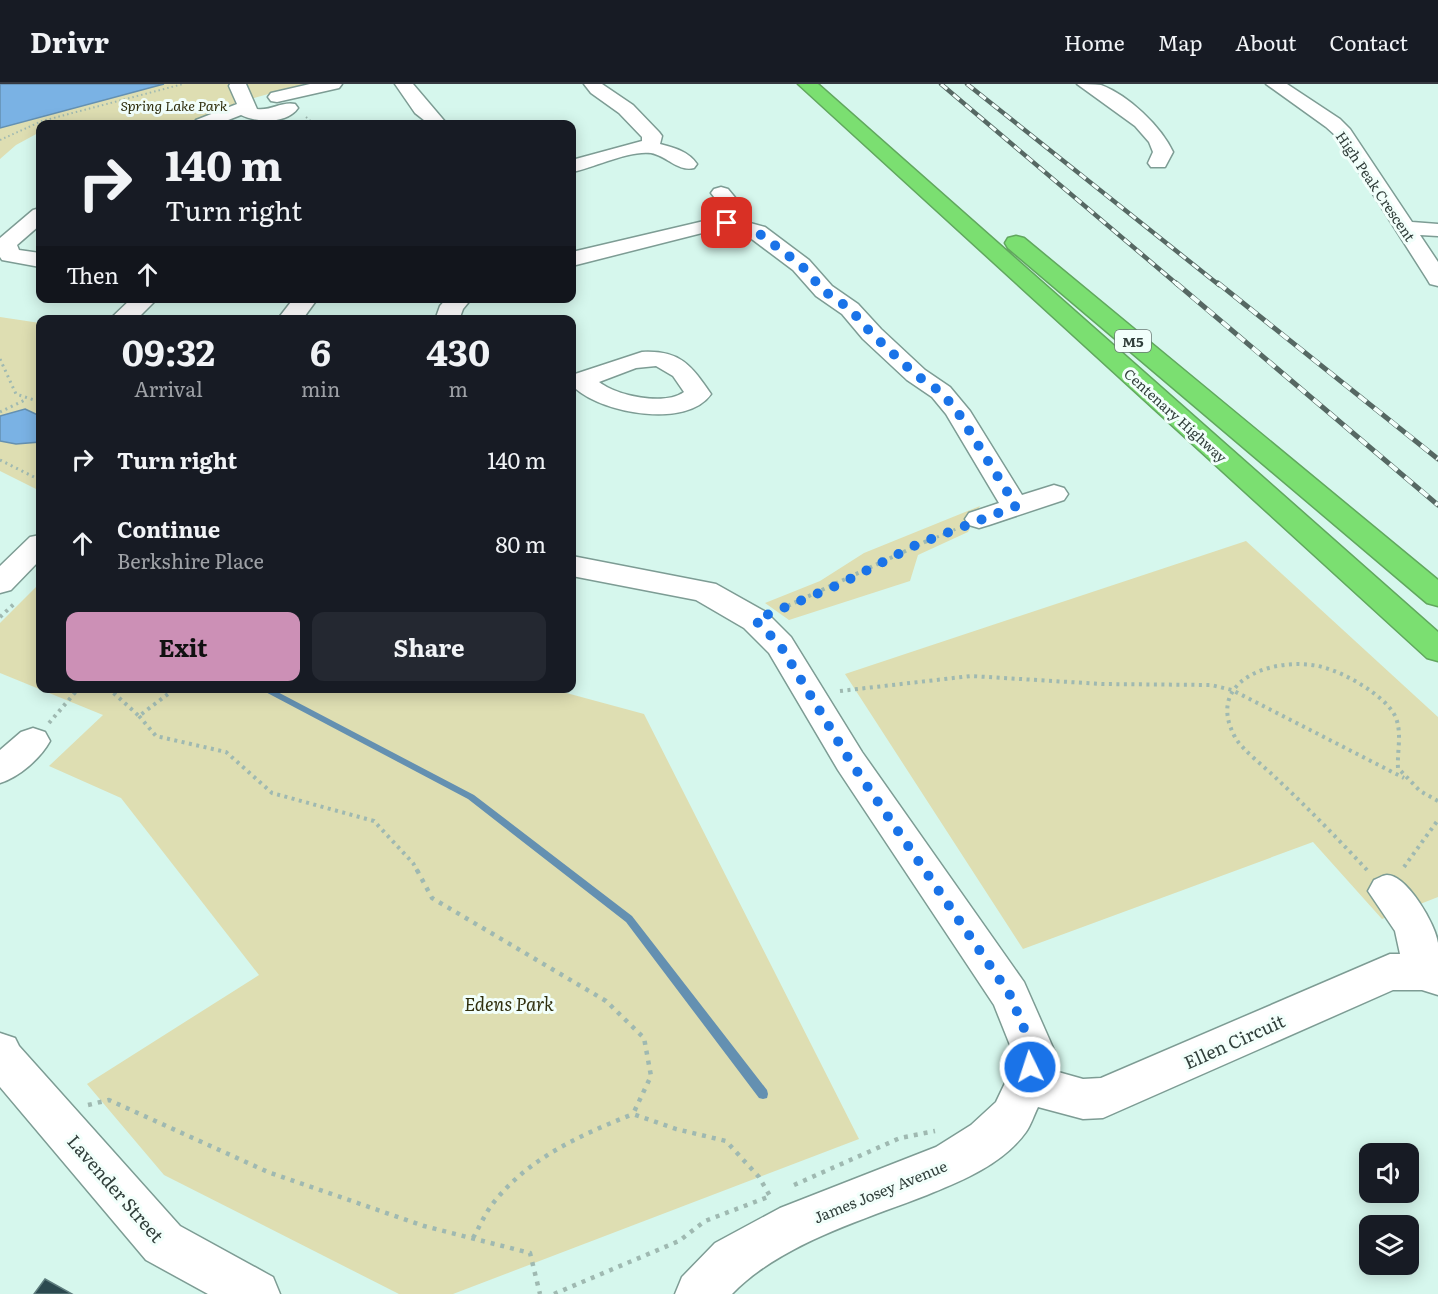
<!DOCTYPE html>
<html lang="en">
<head>
<meta charset="utf-8">
<style>
  body { margin:0; font-family:Literata,serif; background:#242831; color:#f1f3f6; height:100vh; display:flex; flex-direction:column; font-size:22px; white-space:nowrap }
  * { box-sizing:border-box; margin:0 }
  p { font-size:20px; color:#9ea1a6 }
  .icon { flex:none; width:33px; height:33px; fill:none; stroke:currentColor; stroke-width:2; stroke-linecap:round; stroke-linejoin:round }
  .map { position:relative; flex:1; overflow:hidden }
  .details { position:absolute; left:36px; top:231px; width:540px; height:378px; display:flex; flex-direction:column; background:#171b24; border-radius:12px; box-shadow:0 3px 15px #0003 }
  .details>* { flex:none }
  .hud { position:absolute; left:36px; top:36px; width:540px; height:183px; border-radius:12px; box-shadow:0 3px 15px #0003; background:#171b24; color:#f1f3f6; overflow:hidden }
  .buttons { position:absolute; left:1359px; top:1059px; display:grid; gap:12px }
  .buttons a { display:grid; place-items:center; width:60px; height:60px; border-radius:12px; background:#171b24; box-shadow:0 3px 15px #0003; font-size:30px }
  .pin { position:absolute; display:grid; place-items:center; width:51px; height:51px; color:#fff; margin:-26px; border-radius:12px; box-shadow:0 3px 9px #0006 }
  .me { position:absolute; width:66px; margin:-33px; rotate:356deg; stroke-linejoin:round; filter:drop-shadow(0 0 4px #0008) }
  .turn { display:flex; align-items:center; gap:21px; height:126px; padding:0 30px; font-size:27px }
  .turn .icon { width:78px; height:78px; stroke-width:2.5 }
  .turn b { display:block; font-size:42px; line-height:51px }
  .then { display:flex; align-items:center; height:57px; padding:0 30px; background:#0003; gap:12px; font-size:22px }
  .eta { display:flex; justify-content:space-evenly; align-items:center; height:102px; text-align:center }
  .eta b { font-size:36px; font-weight:700; line-height:42px }
  .cta { display:flex; gap:12px; margin-top:auto; padding:12px 30px }
  .cta a { flex:1; height:69px; border-radius:12px; background:#cc90b6; color:#111; font-size:24px; font-weight:700; line-height:69px; text-align:center }
  .cta a+a { background:#242831; color:#f1f3f6 }
  ul { padding:0; list-style:none }
  li { display:flex; align-items:center; gap:18px; height:84px; padding:0 30px }
  li div { flex:1 }
  li b { display:block; font-size:22px }
  li em { font-style:normal }
  header { display:flex; align-items:center; gap:36px; box-sizing:border-box; height:84px; padding:0 30px; background:#171b24; border-bottom:2px solid #363941 }
  header strong { font-size:28px }
  nav { display:flex; gap:33px; margin-inline-start:auto; font-size:21px }
  .map>svg:first-child { display:block }
  .green { fill:#dedeb2 }
  .water { fill:#7ab2e4; stroke:#6490b1; stroke-width:1.5 }
  .lines { fill:none; stroke-linecap:round; stroke-linejoin:round }
  .stream { fill:#6490b1; fill-rule:evenodd }
  .building { fill:#2b494f; stroke:#5e7d7e; stroke-width:1.5 }
  .minor-casing { stroke:#7d9c94; stroke-width:3 }
  .highway-casing { stroke:#61a75e; stroke-width:3 }
  .path-far3 { stroke:#9fb9b1; stroke-width:2; stroke-dasharray:1.5 3; stroke-linecap:butt }
  .path-far2 { stroke:#9fb9b1; stroke-width:3; stroke-dasharray:2 4; stroke-linecap:butt }
  .path-far1 { stroke:#9fb9b1; stroke-width:4; stroke-dasharray:3 4.5; stroke-linecap:butt }
  .path { stroke:#9fb9b1; stroke-width:4.5; stroke-dasharray:4 6; stroke-linecap:butt }
  .minor { fill:#fff; fill-rule:evenodd }
  .highway { fill:#7bdf71; fill-rule:evenodd }
  .rail-far1-casing { stroke:#566863; stroke-width:4.5 }
  .rail-casing { stroke:#566863; stroke-width:5 }
  .rail-far1 { stroke:#f2fffb; stroke-width:3; stroke-dasharray:8; stroke-linecap:butt }
  .rail { stroke:#f2fffb; stroke-width:4; stroke-dasharray:10; stroke-linecap:butt }
  .route { stroke:#1a73e8; stroke-width:10; stroke-dasharray:0 18 }
  .labels { text-anchor:middle; dominant-baseline:central; stroke-width:6; stroke-linejoin:round; paint-order:stroke }
  .far-park-label { font-size:14px; font-style:italic; fill:#31300f; stroke:#f2fffb }
  .far-street-label { font-size:14px; fill:#313f3b; stroke:#f2fffb }
  .shield { fill:#f2fffb; stroke:#6b7975; stroke-width:1.5 }
  .shield-label { font-size:14px; font-weight:bold; fill:#313f3b }
  .street-label { font-size:15px; fill:#313f3b; stroke:#f2fffb }
  .near-park-label { font-size:18px; font-style:italic; fill:#31300f; stroke:#f2fffb }
  .near-street-label { font-size:18px; fill:#313f3b; stroke:#f2fffb }
</style>
</head>
<body>
<header>
<strong>Drivr</strong>
<nav><a>Home</a><a>Map</a><a>About</a><a>Contact</a></nav>
</header>
<div class="map">
<svg width="1438" height="1210" viewBox="0 0 1438 1210">
  <rect width="100%" height="100%" fill="#d6f7ed"/>
  <path class="green" d="M164,0H304L236,19L226,28L183,40H40V48L16,61L0,75V44Z
    M0,233L40,239V276L36,287L40,293V407L0,387Z
    M980,422L968,448L918,471L910,497L789,536L765,519L820,497L864,469Z
    M1246,457L1438,633V813L1382,835L1313,758L1023,865L845,590Z
    M40,499V604H548L644,630L859,1055L453,1210H399L164,1091L87,1000L259,891L121,714L49,682L103,631L0,589V539Z"/>
  <path class="water" d="M0,0H164L0,44Z
    M25,325L40,332V358L16,360L0,357V332Z"/>
  <g class="lines">
    <path class="stream" d="M258,604H270L474,711L632,832L767,1006L768,1010L767,1014L763,1015L759,1014L626,838L468,715Z"/>
  </g>
  <path class="building" d="M45,1195L72,1210H34Z"/>
  <g class="lines">
    <g class="minor-casing">
      <path id="minor" d="M230,0H246L257,25C271,27 282,17 295,20L298,24C287,40 257,39 241,31L218,40H194L196,36L237,20L229,2Z
        M310,0H342L339,4L277,18L271,17L268,13L271,9Z
        M395,0H413L447,40H429L415,29Z
        M584,0H602L633,21L659,48L662,52L660,60C675,64 688,67 697,80L694,84C678,88 667,72 651,69C629,66 593,84 572,88V76L642,57V53L619,29L591,9Z
        M1077,0C1084,0 1094,0 1101,1C1128,11 1161,42 1173,68L1165,83H1151L1148,79L1153,68L1149,58L1135,42Z
        M1266,0H1287L1340,35L1350,45L1412,138L1438,140V152L1420,151L1438,178V202L1430,200L1427,195L1336,52L1326,43Z
        M721,103L728,105L747,128L743,137L765,143L809,176L832,202L858,220L881,245L925,286L950,303L970,327L1022,411L1054,401L1064,404L1068,410L1064,416L989,441L979,444L969,441L965,435L969,429L999,419L946,330L932,313L907,296L863,255L842,230L816,212L793,186L749,153L726,145L710,147L572,182V168L721,133L726,128L711,109L714,105Z
        M40,124V141L17,161L19,166L40,169V183L2,176L0,173V154L33,126Z
        M132,214H158L136,236H109Z
        M294,214H318L302,236H277Z
        M447,214H472L463,225L459,236H435L440,222Z
        M642,268C680,266 691,281 711,310C687,345 603,329 576,305H572V291ZM656,282L673,292L684,308C665,322 617,312 599,298L636,284Z
        M40,451V476L11,506L0,509V482L30,453Z
        M572,472L716,500L766,528L791,553L862,668L1024,898L1054,966L1051,986L1083,995L1101,994L1376,876L1390,870H1400L1395,847L1368,807L1374,796C1377,795 1383,791 1387,791C1407,791 1436,841 1438,859C1438,876 1438,894 1438,911L1422,906H1393L1103,1034L1083,1035L1038,1023C1034,1031 1031,1041 1026,1048C1003,1080 962,1097 927,1111C863,1136 780,1160 732,1210H675L682,1193L715,1159L780,1124L936,1063L971,1041L996,1018L1006,997L1012,966L994,921L838,686L769,569L744,544L696,516L572,492Z
        M33,644L45,648L50,657C40,675 19,693 0,699V666L21,648Z
        M0,949L15,954L19,962L180,1142L273,1193L280,1210H208L146,1176L0,1003Z"/>
    </g>
    <g class="highway-casing">
      <path id="highway" d="M798,0H818L1438,548V577L1427,574Z
        M1016,152L1024,154L1438,496V522L1427,519L1008,164L1005,159L1008,154Z"/>
    </g>
    <path class="path-far3" d="M306,33L314,40
      M0,56L42,37L183,0"/>
    <path class="path-far2" d="M0,275L16,310L40,318
      M0,328L27,315
      M0,376L40,396
      M926,458L956,445"/>
    <path class="path-far1" d="M781,525L929,456
      M0,533L14,520
      M108,604L139,632L176,604
      M840,607L971,592L1102,600L1211,601L1232,606L1404,694
      M139,632L156,652L226,668L272,709L374,737L413,779L418,788
      M49,639L79,604
      M1404,783L1438,736
      M1367,786C1338,755 1308,724 1277,695C1265,683 1242,666 1235,653C1204,596 1273,573 1318,582C1336,586 1353,595 1368,605C1378,612 1391,622 1396,634C1402,650 1397,668 1398,684L1420,707L1438,717"/>
    <path class="path" d="M417,786L432,814L606,917L644,954L651,992L633,1030L676,1045L726,1057L759,1093L770,1112
      M88,1021L109,1016L268,1088L424,1142L530,1169L540,1210
      M794,1101L900,1054L935,1047
      M473,1154C480,1142 485,1129 494,1118C530,1073 581,1051 633,1030
      M554,1210L679,1157L705,1137L768,1113"/>
    <use href="#minor" class="minor"/>
    <use href="#highway" class="highway"/>
    <g class="rail-far1-casing">
      <path id="rail-far1" d="M941,0L1178,201
        M967,0L1219,201"/>
    </g>
    <g class="rail-casing">
      <path id="rail" d="M1176,199L1438,421
        M1218,199L1438,375"/>
    </g>
    <use href="#rail-far1" class="rail-far1"/>
    <use href="#rail" class="rail"/>
  </g>
  <g class="lines">
    <path class="route" d="M727,139L757,148L801,181L824,207L850,225L872,250L916,291L941,308L957,327L1016,422L916,461L840,500L755,536L780,561L850,677L1010,911L1033,966L1030,983"/>
  </g>
  <g class="labels">
    <g class="far-park-label">
      <text x="174" y="21">Spring Lake Park</text>
    </g>
    <g class="far-street-label">
      <text transform="translate(1376 102) rotate(56)">High Peak Crescent</text>
      <text transform="translate(1176 331) rotate(42)">Centenary Highway</text>
    </g>
    <rect class="shield" x="1115" y="246" width="36" height="22" rx="4.5"/>
    <g class="shield-label">
      <text x="1133" y="257">M5</text>
    </g>
    <g class="street-label">
      <text transform="translate(880 1107) rotate(-22)">James Josey Avenue</text>
    </g>
    <g class="near-park-label">
      <text x="509" y="919">Edens Park</text>
    </g>
    <g class="near-street-label">
      <text transform="translate(1234 957) rotate(-24)">Ellen Circuit</text>
      <text transform="translate(116 1104) rotate(49)">Lavender Street</text>
    </g>
  </g>
</svg>
<div class="buttons">
<a><svg class="icon" aria-label="sound" viewBox="0 0 24 24"><path d="M4 9h4l5-4v14l-5-4H4zM17 9q2 3 0 6"/></svg></a>
<a><svg class="icon" aria-label="layers" viewBox="0 0 24 24"><path d="M12 4l9 5-9 5-9-5zM3 14l9 5 9-5"/></svg></a>
</div>
<div class="pin" style="left:727px;top:139px;background:#d93025"><svg class="icon" aria-label="arrive" viewBox="0 0 24 24"><path d="M6 21V4h12l-3 4 3 4H6"/></svg></div>
<svg class="me" style="left:1030px;top:983px" viewBox="-20 -20 40 40"><circle r="17" fill="#1a73e8" stroke="#fff" stroke-width="3"/><path d="M0-11L8 9 0 5-8 9z" fill="#fff"/></svg>
<div class="hud">
<div class="turn"><svg class="icon" aria-label="right" viewBox="0 0 24 24"><path d="M7 20v-9h11M14 6l5 5-5 5"/></svg><div><b>140 m</b>Turn right</div></div>
<div class="then">Then<svg class="icon" aria-label="ahead" viewBox="0 0 24 24"><path d="M12 20V5M6 11l6-6 6 6"/></svg></div>
</div>
<section class="details">
<div class="eta">
<div><b>09:32</b><p>Arrival</p></div>
<div><b>6</b><p>min</p></div>
<div><b>430</b><p>m</p></div>
</div>
<ul>
<li><svg class="icon" aria-label="right" viewBox="0 0 24 24"><path d="M7 20v-9h11M14 6l5 5-5 5"/></svg><div><b>Turn right</b></div><em>140 m</em></li>
<li><svg class="icon" aria-label="ahead" viewBox="0 0 24 24"><path d="M12 20V5M6 11l6-6 6 6"/></svg><div><b>Continue</b><p>Berkshire Place</p></div><em>80 m</em></li>
</ul>
<div class="cta"><a>Exit</a><a>Share</a></div>
</section>
</div>
</body>
</html>
